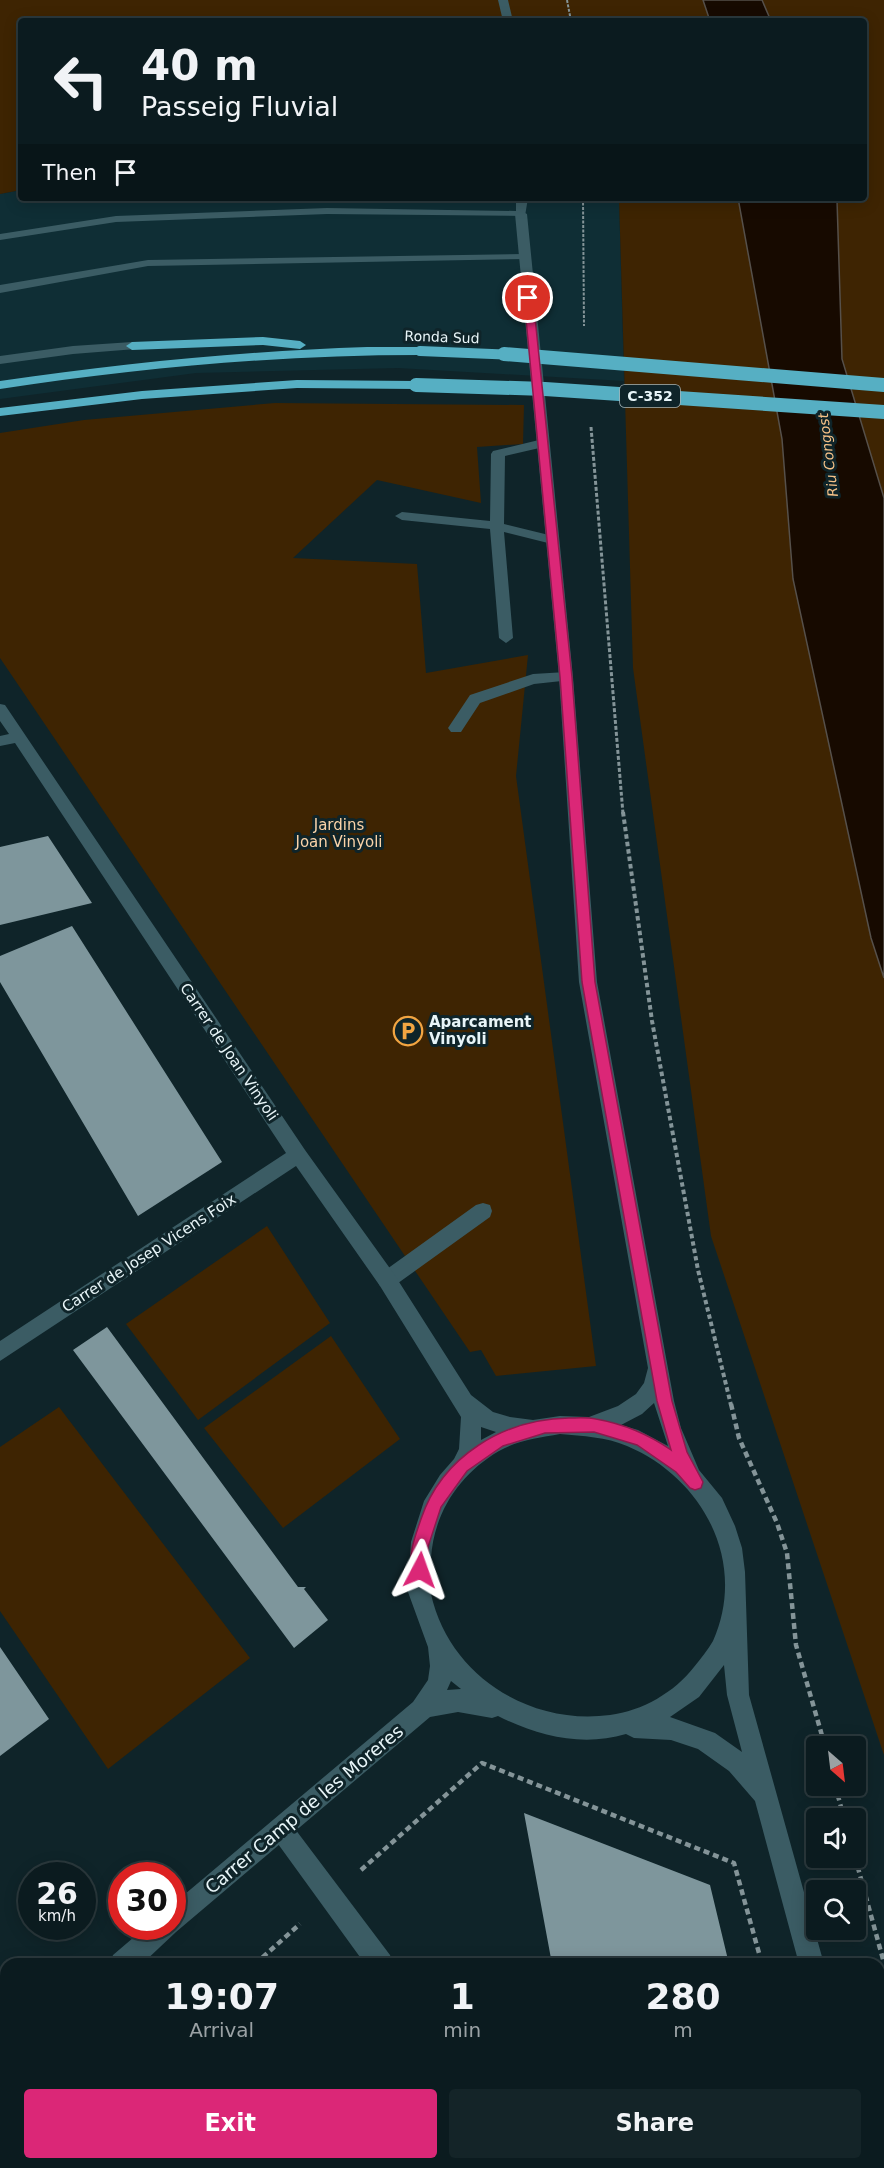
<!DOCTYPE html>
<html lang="en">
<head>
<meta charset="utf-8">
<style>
  body { margin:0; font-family:"DejaVu Sans",sans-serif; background:#142428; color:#f1f3f6; height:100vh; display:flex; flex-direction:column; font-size:22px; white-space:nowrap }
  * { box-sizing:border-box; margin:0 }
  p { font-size:20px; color:#9aa1a4 }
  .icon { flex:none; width:33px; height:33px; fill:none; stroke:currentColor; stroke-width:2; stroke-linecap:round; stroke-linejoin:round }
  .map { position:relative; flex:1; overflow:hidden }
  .side { position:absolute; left:0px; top:1958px; width:885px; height:212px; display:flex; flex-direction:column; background:#0b1b1f; border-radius:18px 18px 0 0; box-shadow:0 3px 15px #0003,0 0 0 2px #2b393d }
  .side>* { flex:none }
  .hud { position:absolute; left:18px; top:18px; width:849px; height:183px; border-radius:6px; box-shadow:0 3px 15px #0003,0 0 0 2px #2b393d; background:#0b1b1f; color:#f1f3f6; overflow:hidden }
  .needle { width:39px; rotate:152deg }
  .fabs { position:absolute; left:806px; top:1736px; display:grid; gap:12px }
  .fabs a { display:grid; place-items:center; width:60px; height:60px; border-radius:6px; background:#0b1b1f; box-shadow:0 3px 15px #0003,0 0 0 2px #2b393d; font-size:30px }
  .speed { position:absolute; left:18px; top:1862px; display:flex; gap:12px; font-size:30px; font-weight:700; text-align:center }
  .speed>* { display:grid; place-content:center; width:78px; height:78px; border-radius:50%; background:#0b1b1f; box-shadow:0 3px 15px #0003,0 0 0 2px #2b393d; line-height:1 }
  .speed small { font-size:15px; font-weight:400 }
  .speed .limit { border:9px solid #d22; background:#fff; color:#111 }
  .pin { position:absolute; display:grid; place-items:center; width:51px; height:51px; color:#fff; margin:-26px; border:3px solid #fff; border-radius:50%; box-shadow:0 2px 6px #0007 }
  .me { position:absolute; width:66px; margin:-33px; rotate:4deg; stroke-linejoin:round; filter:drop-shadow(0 0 4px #0008) }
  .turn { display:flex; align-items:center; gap:21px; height:126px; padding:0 24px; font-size:27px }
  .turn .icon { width:78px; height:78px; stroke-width:2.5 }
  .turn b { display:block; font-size:42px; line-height:51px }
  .then { display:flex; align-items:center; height:57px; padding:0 24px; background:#0003; gap:12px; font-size:22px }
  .eta { display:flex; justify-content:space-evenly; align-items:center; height:102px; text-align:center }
  .eta b { font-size:36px; font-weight:600; line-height:42px }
  .action { display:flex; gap:12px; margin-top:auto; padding:12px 24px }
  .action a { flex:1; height:69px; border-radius:6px; background:#db2777; color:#fff; font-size:24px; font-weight:600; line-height:69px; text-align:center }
  .action a+a { background:#142428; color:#f1f3f6 }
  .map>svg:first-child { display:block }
  .built { fill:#0f2e35 }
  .green { fill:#3e2402 }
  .water { fill:#170a00; stroke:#56504a; stroke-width:1.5 }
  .building { fill:#7e969c }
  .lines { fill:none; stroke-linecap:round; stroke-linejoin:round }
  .path-far3 { stroke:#849498; stroke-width:2; stroke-dasharray:3 1.5; stroke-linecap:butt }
  .path-far2 { stroke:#849498; stroke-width:3; stroke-dasharray:4 2; stroke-linecap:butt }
  .path-far1 { stroke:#849498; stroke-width:4; stroke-dasharray:4.5 3; stroke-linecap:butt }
  .path { stroke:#849498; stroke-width:4.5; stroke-dasharray:6 4; stroke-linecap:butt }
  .lane { fill:#3b5c64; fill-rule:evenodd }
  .street { fill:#3b5c64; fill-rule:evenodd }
  .highway { fill:#56afc3; fill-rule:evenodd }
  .highway-bridge-far1 { stroke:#56afc3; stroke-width:10 }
  .highway-bridge { stroke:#56afc3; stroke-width:14 }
  .route { fill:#db2777; stroke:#8e194d; stroke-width:1.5 }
  .labels { text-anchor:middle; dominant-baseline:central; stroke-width:6; stroke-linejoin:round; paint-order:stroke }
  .far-street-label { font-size:14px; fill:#e8f5f8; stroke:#0f2429 }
  .shield { fill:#0f2429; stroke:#a7b6ba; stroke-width:1.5 }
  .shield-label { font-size:14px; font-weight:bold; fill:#e8f5f8 }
  .far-water-label { font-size:14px; font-style:italic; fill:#f6c288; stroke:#0f2429 }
  .park-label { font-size:15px; fill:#fbd3a8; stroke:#0f2429 }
  .poi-label { font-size:15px; font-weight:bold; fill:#e8f5f8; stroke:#0f2429; text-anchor:start }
  .street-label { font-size:15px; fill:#e8f5f8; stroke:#0f2429 }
  .near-street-label { font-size:18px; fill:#e8f5f8; stroke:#0f2429 }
</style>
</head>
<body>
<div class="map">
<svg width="884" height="2168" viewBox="0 0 884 2168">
  <rect width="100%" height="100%" fill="#0f2429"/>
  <path class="built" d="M21,190V198H619L624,381L398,368L196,373L0,399V194Z"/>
  <path class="green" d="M0,0H703L710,21H21V190L0,194Z
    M762,0H884V498L842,359L836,198H864V21H771Z
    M619,198H738L782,439L793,579L871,938L884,978V1755L711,1236L633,668Z
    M275,403L524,405L523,444L477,447L481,503L377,480L293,558L417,564L426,673L528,655L516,776L596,1366L496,1376L481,1350L470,1352L0,658V433L84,420Z
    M267,1226L330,1323L198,1420L126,1324Z
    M331,1336L400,1439L283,1528L204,1428Z
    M59,1407L250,1658L108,1769L0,1611V1447Z"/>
  <path class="water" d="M703,0H762L771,21H710Z
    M738,198H836L837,200L842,359L884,498V978L871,938L793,579L782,439Z"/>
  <path class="building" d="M48,836L92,903L0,925V847Z
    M72,926L222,1162L138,1216L0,982V956Z
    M107,1327L298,1587H306L304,1589L328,1620L294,1648L73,1350Z
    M0,1647L49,1719L0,1756Z
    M524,1813L710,1885L729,1964H552Z
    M590,2163H777L778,2168H591Z"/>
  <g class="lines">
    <path class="path-far3" d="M567,0L571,21
      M583,198L584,326"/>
    <path class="path-far2" d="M591,427L623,814"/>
    <path class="path-far1" d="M623,812L652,1021L698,1270L731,1405"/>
    <path class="path" d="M731,1404L739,1438L777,1523L787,1553L796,1645L825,1746
      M835,1785L844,1818
      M855,1857L884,1963
      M361,1870L482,1763L734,1863L762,1964
      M255,1964L300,1924
      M817,2163L818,2168
      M23,2168L28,2163"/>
    <path class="lane" d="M498,0H508L513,21H503Z
      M516,198H528L525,216L327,214L116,222L0,240V234L116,216L327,208L516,211Z
      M524,254L530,257L528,259L148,266L0,293V285L148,260Z
      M543,439L548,440L549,443L548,446L505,456L504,524L557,537L559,540L552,544L504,532L513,638L506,643L499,638L490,529L402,520L395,516L402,512L490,521L491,454L493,451Z
      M566,672L571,674L573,677L571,680L534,684L480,703L461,732H451L448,728L470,695L533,674Z
      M483,1203L490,1205L492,1211L490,1217L394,1286L387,1288L380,1286L377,1280L380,1274L476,1205Z
      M281,1817L289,1821L390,1955L393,1964H365L273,1837L269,1829L273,1821Z"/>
    <path class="street" d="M521,211L527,214L573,677L597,982L674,1401L681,1428L699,1470L722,1498L735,1526L742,1548L745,1572L749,1695L824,1964H799L755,1801L729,1771L698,1749L671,1740L634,1738L626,1734C582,1747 538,1736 498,1716L492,1718L458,1712L430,1717L176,1932L142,1964H110L113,1955L147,1926H172V1905L413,1702L428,1680L430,1666L428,1647L408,1592L411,1542L424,1501L440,1475L454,1459L459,1449L461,1417L380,1286L296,1166L0,1361V1341L286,1153L15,743L0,746V736L9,734L0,721V704L5,705L305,1150L394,1274L471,1395L493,1412L510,1417L533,1420L560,1416L589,1417L618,1406L636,1394L644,1383L648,1368L579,982L559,677L515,214ZM654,1403L668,1446L638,1430L621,1425L642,1414ZM481,1427L496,1432L481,1440ZM560,1434C583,1436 606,1437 627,1446C703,1478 748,1562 713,1641C708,1650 701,1658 694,1667C675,1692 642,1711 610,1715C529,1726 449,1675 431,1594C428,1583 431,1569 431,1558C434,1512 460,1474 499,1451C518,1440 539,1438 560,1434ZM724,1665L727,1695L742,1752L715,1733L670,1717L699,1697ZM451,1681L461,1689L447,1690Z
      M132,342L138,346L136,349L73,354L0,364V356L73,346Z
      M6,2049V2077L0,2080V2052Z
      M879,2152L884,2158V2168H862L860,2163H879Z"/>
    <path class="highway" d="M263,337L300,341L306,345L300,349L263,345L132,350L126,346L132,342Z
      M367,347H420L426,351L420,355C279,355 140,368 0,389V381C122,363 244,351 367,347Z
      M297,380L416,381L422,385L416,389L297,388L142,399L0,416V408L142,391Z"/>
    <path class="highway-bridge-far1" d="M420,351L537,356"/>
    <path class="highway-bridge" d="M504,354L884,385
      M416,385L545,389L884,412"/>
  </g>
  <path class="route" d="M528,295L533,298L572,677L595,982L672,1401L687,1452L703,1482L701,1488L695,1490L690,1488L676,1472L637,1445L594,1432L545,1433L503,1446L467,1471L441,1507L428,1547V1570L426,1576L420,1578L414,1576C406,1557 415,1537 421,1519C442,1456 504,1419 569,1418C577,1418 587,1417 596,1419C624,1424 648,1434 671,1450L657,1401L582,982L560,677L524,298Z"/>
  <defs>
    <g id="parking-ring" transform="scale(1.5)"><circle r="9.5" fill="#0f2429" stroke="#f2a542" stroke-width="1.5"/><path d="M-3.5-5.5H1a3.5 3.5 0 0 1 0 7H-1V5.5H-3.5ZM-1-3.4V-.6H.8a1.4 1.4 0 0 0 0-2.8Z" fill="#f2a542"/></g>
  </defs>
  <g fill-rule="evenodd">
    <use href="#parking-ring" x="408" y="1031"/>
  </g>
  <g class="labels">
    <g class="far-street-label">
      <text transform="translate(442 337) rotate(2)">Ronda Sud</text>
    </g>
    <rect class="shield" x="620" y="385" width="60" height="22" rx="4.5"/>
    <g class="shield-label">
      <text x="650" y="396">C-352</text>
    </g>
    <g class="far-water-label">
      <text transform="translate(828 455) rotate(-97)">Riu Congost</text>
    </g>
    <g class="park-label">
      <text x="339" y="825">Jardins<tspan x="339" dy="17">Joan Vinyoli</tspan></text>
    </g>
    <g class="poi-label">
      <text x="429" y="1022">Aparcament<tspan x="429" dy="17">Vinyoli</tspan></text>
    </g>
    <g class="street-label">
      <text transform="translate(229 1052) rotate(56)">Carrer de Joan Vinyoli</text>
      <text transform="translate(149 1253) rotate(-33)">Carrer de Josep Vicens Foix</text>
    </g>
    <g class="near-street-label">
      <text transform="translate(304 1809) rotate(-40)">Carrer Camp de les Moreres</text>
    </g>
  </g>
</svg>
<div class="fabs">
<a><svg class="needle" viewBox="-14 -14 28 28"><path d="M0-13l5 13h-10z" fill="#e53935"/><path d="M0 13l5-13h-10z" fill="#9aa1a4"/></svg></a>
<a><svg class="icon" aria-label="sound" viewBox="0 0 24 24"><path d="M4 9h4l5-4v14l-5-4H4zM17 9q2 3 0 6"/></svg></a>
<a><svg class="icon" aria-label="search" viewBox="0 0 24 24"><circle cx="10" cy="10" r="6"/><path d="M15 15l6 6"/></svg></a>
</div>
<div class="speed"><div>26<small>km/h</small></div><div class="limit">30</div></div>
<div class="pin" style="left:528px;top:298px;background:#d93025"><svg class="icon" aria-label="arrive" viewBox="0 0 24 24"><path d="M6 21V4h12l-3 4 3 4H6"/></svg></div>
<svg class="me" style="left:420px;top:1570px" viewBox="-20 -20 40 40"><path d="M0-17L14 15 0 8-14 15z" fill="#db2777" stroke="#fff" stroke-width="4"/></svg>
<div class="hud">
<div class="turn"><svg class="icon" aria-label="left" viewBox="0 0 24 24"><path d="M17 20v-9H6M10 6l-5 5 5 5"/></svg><div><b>40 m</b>Passeig Fluvial</div></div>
<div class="then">Then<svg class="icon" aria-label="arrive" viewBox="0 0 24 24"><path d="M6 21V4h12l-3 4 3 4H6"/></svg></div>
</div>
<section class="side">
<div class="eta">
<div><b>19:07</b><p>Arrival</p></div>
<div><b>1</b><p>min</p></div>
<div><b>280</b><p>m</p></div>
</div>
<div class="action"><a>Exit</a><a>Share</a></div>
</section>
</div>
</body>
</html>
